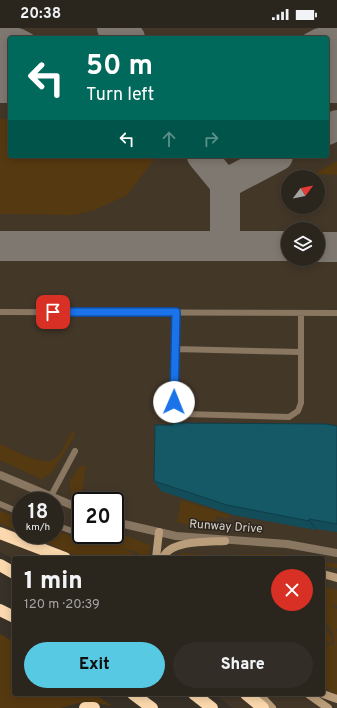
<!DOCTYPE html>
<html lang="en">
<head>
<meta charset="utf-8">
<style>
  body { margin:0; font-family:Overpass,sans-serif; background:#322d26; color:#f1f3f6; height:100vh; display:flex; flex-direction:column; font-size:15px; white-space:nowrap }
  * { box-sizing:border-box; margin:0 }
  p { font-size:13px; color:#a5a5a4 }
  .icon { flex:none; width:22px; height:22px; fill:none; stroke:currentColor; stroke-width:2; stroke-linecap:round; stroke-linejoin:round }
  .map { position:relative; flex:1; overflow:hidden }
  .sheet { position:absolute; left:12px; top:528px; width:313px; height:140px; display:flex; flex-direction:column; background:#2a251d; border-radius:4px; box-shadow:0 2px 10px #0003,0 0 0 1px #46423b }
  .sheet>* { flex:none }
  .guide { position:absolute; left:8px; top:8px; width:321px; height:122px; border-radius:4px; box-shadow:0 2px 10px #0003,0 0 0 1px #46423b; background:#00695c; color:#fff; overflow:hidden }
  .needle { width:26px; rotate:58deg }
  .controls { position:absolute; left:281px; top:142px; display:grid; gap:8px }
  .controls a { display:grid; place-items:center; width:44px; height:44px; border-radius:50%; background:#2a251d; box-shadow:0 2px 10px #0003,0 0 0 1px #46423b; font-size:20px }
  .speed { position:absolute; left:12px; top:464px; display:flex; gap:8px; font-size:20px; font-weight:700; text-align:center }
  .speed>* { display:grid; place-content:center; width:52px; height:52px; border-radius:50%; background:#2a251d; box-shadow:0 2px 10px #0003,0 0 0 1px #46423b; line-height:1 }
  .speed small { font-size:10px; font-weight:400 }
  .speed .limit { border:2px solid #111; border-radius:6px; background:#fff; color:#111 }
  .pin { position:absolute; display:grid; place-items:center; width:34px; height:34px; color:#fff; margin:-17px; border-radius:8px; box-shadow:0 2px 6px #0006 }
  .me { position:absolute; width:44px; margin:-22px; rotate:1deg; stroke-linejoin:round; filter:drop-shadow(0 0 3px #0008) }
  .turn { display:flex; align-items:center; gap:14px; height:84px; padding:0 12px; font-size:18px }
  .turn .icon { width:52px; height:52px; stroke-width:2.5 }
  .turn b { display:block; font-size:28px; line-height:34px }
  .lanes { display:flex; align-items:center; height:38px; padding:0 12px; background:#0003; justify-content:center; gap:20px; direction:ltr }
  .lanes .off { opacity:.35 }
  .round { display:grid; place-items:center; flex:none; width:42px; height:42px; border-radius:21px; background:#322d26 }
  .head { display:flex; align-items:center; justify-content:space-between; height:68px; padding:0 12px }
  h1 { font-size:24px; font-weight:800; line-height:30px }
  .cta { display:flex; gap:8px; margin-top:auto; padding:8px 12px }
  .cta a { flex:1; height:46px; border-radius:24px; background:#58c9e3; color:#111; font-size:16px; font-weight:800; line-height:46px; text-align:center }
  .cta a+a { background:#322d26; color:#f1f3f6 }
  .status { display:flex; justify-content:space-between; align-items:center; height:28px; padding:0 20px; background:#2a251d; direction:ltr }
  .status svg { height:11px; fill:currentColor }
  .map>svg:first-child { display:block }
  .built { fill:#433728; fill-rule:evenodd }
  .green { fill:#553910 }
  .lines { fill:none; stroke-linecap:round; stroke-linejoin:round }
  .taxiway { stroke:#7e7870; stroke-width:30 }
  .runway { stroke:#7e7870; stroke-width:76 }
  .lane { stroke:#897762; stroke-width:6 }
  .street { stroke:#897762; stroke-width:8 }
  .secondary { stroke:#ba9e7b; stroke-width:8 }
  .highway { stroke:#fbd8ad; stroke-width:12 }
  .wall { fill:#124d59 }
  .shaded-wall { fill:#0f3e48 }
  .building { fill:#155967; stroke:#0f3e48 }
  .route-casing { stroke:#114b97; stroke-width:10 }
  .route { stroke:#1a73e8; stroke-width:7 }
  .labels { text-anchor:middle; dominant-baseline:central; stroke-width:3; stroke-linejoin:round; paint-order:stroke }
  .street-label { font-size:12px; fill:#d9d4ce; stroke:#2e271e }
</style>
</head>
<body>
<div class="status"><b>20:38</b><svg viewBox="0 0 49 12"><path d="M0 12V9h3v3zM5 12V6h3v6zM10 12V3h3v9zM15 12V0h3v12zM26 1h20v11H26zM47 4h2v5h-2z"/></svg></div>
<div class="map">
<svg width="337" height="680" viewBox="0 0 337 680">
  <rect width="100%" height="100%" fill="#383127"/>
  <path class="built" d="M0,0H337V680H232L215,666H323V530L14,531L0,524ZM10,10H327V128H10ZM288,149H318V179H288ZM288,201H318V231H288ZM21,473H55V507H21ZM81,473H115V507H81Z"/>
  <path class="green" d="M0,91H10V128H157L127,167L95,182L74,187L0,186Z
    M337,133V147L314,146L335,134Z
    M72,403L74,404V409L52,444L49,447L45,448L43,452L0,432V416C12,421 44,440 56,430C62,425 67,411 72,403Z
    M80,438H86L80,474L71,469L70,453Z
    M181,472L230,487L227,491L218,488L208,501L177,494Z
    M0,483L21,490V504L0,495Z
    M55,502C80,512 100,518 127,508L150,517L149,530H137L139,528L136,524L120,520L136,527L134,530H81L28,507H55Z
    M182,525L231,528L239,526H280L303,530H174Z
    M323,534L337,536V540L323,538Z
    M323,558L337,562V578L329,575L337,581V601L335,602L337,603V667L323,659V618L334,616L333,606L323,590Z
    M323,594L333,612L331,615L323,616Z
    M0,606L14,614V666H95L112,678L87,673L60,680H0Z"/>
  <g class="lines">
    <path class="taxiway" d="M112,0L130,10
      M327,102L337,97
      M202,128L225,156V218
      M225,156L278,128
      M0,218H288
      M318,219H337"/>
    <path class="runway" d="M0,37H10
      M327,37H337"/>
    <path class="lane" d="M0,284L337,285
      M176,285L174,374L177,381L184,386L289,389L298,383L301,375V285
      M175,321L301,324
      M51,468L75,423
      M0,476L21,485
      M55,497L81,506"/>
    <path class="street" d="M0,447L81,481
      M115,494L176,508L287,516L337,525"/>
    <path class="secondary" d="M156,530L159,504
      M163,530C169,512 208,514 225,513
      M323,546L337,550
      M259,666L272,680
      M308,666L328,680
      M323,666L337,671"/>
    <path class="highway" d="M0,505L65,530
      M0,537L14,545
      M0,582L14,589
      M133,666L152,680
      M194,666L212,680
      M246,666L263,680
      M85,680H94"/>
  </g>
  <path class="wall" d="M337,398V504L316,501V502L233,487L161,463L154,453Z"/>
  <path class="shaded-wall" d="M309,491L316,501V502L309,493Z"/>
  <path class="building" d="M173,395L326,396L337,398V496L309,491V493L227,477L154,453L155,397H173Z"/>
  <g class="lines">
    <g class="route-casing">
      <path id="route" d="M53,284H176L174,374"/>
    </g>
    <use href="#route" class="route"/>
  </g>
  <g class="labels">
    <g class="street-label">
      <text transform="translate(226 499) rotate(4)">Runway Drive</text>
    </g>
  </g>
</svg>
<div class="controls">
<a><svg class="needle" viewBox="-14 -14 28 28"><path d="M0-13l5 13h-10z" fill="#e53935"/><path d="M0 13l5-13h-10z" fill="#a5a5a4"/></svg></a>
<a><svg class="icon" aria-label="layers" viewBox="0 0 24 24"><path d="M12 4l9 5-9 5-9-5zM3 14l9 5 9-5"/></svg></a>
</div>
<div class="speed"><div>18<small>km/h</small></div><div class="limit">20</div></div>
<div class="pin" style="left:53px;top:284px;background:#d93025"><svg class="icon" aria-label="arrive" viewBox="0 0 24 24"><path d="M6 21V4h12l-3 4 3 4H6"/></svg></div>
<svg class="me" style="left:174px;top:374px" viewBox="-20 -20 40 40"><circle r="19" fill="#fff"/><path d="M0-13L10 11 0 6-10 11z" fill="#1a73e8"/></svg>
<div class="guide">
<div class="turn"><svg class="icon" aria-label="left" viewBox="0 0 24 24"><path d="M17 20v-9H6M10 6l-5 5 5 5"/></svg><div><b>50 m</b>Turn left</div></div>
<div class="lanes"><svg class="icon" aria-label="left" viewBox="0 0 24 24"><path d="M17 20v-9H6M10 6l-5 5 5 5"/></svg><svg class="icon off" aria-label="ahead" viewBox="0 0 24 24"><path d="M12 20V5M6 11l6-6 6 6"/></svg><svg class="icon off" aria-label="right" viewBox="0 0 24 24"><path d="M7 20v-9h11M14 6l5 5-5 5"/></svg></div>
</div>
<section class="sheet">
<div class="head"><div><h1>1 min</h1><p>120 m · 20:39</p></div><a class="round" style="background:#d93025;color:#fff"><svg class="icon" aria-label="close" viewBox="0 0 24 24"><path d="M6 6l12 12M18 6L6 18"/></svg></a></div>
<div class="cta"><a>Exit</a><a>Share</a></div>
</section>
</div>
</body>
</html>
